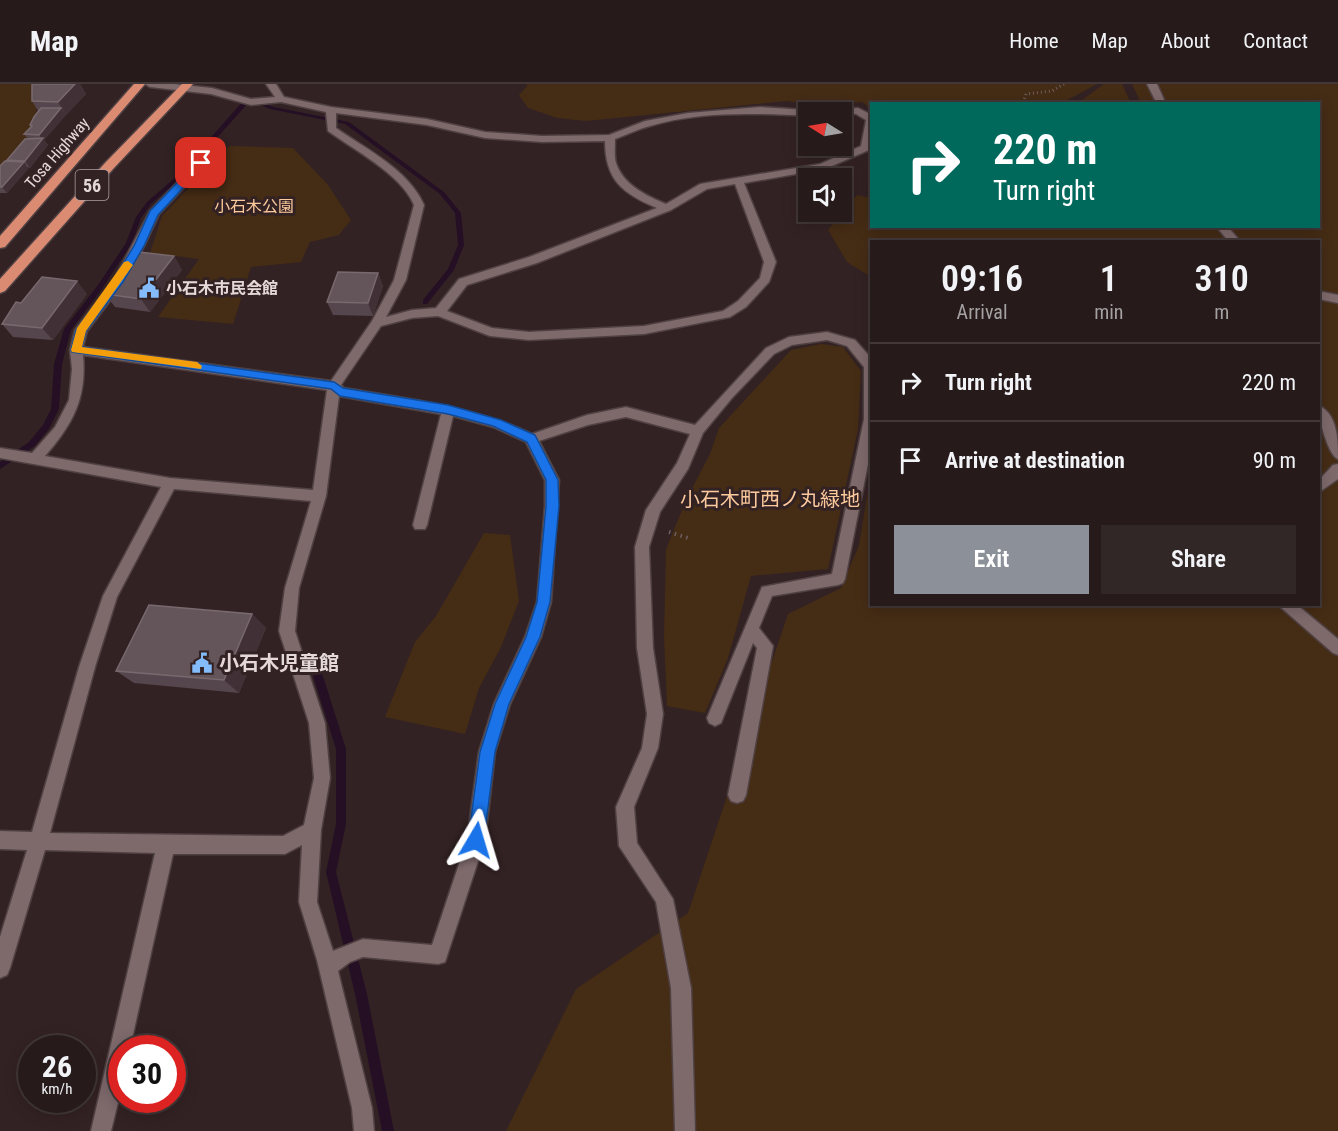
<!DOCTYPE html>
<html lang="en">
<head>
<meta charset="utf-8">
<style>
  body { margin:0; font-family:"Roboto Condensed","Noto Sans JP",sans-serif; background:#322727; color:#f1f3f6; height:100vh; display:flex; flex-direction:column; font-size:22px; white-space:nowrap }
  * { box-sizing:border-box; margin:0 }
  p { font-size:20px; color:#a4a1a2 }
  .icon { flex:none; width:33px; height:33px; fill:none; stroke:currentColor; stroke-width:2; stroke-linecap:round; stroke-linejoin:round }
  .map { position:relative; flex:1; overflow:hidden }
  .panel { position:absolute; left:870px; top:156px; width:450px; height:366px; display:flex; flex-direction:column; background:#261a1a; border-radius:0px; box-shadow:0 3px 15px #0003,0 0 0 2px #423839 }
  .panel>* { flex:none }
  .hud { position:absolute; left:870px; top:18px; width:450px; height:126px; border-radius:0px; box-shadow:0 3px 15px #0003,0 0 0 2px #423839; background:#00695c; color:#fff; overflow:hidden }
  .needle { width:39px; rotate:281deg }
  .controls { position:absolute; left:798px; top:18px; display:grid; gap:12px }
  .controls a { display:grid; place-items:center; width:54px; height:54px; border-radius:0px; background:#261a1a; box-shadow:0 3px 15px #0003,0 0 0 2px #423839; font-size:30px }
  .speed { position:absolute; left:18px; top:951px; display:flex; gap:12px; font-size:30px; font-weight:700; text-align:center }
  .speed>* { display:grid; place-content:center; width:78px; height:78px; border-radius:50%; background:#261a1a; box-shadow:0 3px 15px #0003,0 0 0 2px #423839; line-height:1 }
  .speed small { font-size:15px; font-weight:400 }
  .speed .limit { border:9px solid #d22; background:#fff; color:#111 }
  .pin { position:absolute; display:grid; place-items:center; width:51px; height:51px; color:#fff; margin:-26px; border-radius:12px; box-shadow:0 3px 9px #0006 }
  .me { position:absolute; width:66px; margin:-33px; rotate:7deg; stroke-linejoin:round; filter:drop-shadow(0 0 4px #0008) }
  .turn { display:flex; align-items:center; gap:21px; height:126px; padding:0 24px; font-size:27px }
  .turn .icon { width:78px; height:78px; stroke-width:2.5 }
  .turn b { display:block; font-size:42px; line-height:51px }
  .eta { display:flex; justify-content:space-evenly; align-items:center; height:102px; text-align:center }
  .eta b { font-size:36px; font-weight:600; line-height:42px }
  .button { display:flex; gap:12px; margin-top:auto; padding:12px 24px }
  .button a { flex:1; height:69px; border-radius:0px; background:#8c9099; color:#fff; font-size:24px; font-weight:600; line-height:69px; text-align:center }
  .button a+a { background:#322727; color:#f1f3f6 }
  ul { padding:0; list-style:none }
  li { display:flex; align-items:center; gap:18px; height:78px; padding:0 24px; border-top:2px solid #423839 }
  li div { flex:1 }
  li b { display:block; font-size:22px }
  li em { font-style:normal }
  header { display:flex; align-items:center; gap:36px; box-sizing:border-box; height:84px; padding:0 30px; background:#261a1a; border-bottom:2px solid #423839 }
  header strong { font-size:28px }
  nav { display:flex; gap:33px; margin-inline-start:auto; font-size:21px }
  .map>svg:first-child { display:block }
  .green { fill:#452c15 }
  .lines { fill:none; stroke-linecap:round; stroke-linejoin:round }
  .stream { fill:#240f25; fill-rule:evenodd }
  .minor-casing { stroke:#4f4042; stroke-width:3 }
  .highway-casing { stroke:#4f4042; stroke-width:3 }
  .path-far1 { stroke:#6e5f60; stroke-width:3; stroke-dasharray:1 3; stroke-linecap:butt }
  .path { stroke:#6e5f60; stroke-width:4; stroke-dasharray:1.5 4.5; stroke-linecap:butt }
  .minor { fill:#7e696b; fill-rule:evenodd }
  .highway { fill:#dc8b73; fill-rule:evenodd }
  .wall { fill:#55454c }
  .shaded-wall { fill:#413035 }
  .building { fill:#64555b; stroke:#78696f; stroke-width:1.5 }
  .route { fill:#1a73e8; stroke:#114b97; stroke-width:1.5 }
  .slow { fill:#f59e0b }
  .labels { text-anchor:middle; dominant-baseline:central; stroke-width:6; stroke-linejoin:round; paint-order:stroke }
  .far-street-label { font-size:16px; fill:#e4d8d9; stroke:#332223 }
  .far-park-label { font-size:16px; fill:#fcc99d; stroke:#332223 }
  .far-poi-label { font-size:16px; font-weight:bold; fill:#e4d8d9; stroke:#332223; text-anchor:start }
  .shield { fill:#332223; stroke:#afa1a2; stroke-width:1.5 }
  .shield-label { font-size:18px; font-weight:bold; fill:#e4d8d9 }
  .park-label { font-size:20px; fill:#fcc99d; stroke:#332223 }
  .poi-label { font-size:20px; font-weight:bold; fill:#e4d8d9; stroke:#332223; text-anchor:start }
</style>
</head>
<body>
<header>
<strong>Map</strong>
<nav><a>Home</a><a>Map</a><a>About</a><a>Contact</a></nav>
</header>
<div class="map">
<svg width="1338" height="1047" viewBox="0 0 1338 1047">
  <rect width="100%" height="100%" fill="#332223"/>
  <path class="green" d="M0,0H31C42,12 35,52 25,65C19,74 8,81 0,89Z
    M524,0H1097L1062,19L872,20L871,25L862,18L814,21L787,17L586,37L557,34L528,24L519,11L528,1Z
    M1104,0H1122L1131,19H1078Z
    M1132,0H1338V1047H506L576,905L688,829L788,530L841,504L859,461L871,389L872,520H1318V158H872L871,193L847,178L828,146L857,111L871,114L872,142H1318V20L1141,19Z
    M229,62L293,64L328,101L351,136L339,151L310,158L301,178L251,183L233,240L158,233L199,175L150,169L162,132Z
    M821,260L843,263L861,287L858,345L828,485L751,492L728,574L705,629L667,622L664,554L666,465L687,414L710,370L719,344L791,266Z
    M484,449L510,451L519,517L501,563L479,604L465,650L385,633L415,558L436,532Z"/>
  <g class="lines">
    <path class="stream" d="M241,12H245L274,23L349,38L444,108L461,129L464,161L454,186L427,220H423V216L448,185L458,161L455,129L440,110L345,40L270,25L250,17L180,95L151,120L141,134L132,159L102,205L71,246L62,280L59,325L49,345L35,362L0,385V378L29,358L43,341L51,325L54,280L64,245L98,201L126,159L136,133L147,118L176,93L244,16L241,14Z
      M318,588L321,589L323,592L346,665V740L336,788L367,910L394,1047H382L355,910L326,788L336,740V665L313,592L315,589Z"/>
    <g class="minor-casing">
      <path id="minor" d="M145,0H174L212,4L251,15L275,13L266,0H276L284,13L331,23L427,35L485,48L542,52L609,51L645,37L688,29L760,23L808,26L812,28H808V32C758,29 698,27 650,42C638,45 626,51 615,55C615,63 614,72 616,79C623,101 647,112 666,120L700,100L820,80L861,62L866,36L856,30L827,28L828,26L858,24L872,31L869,66L825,85L744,99L776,178L769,198L746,223L730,233L644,250L529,256L490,252L438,232L412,234L381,242L341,301L344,304C408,315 472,322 532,350L587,331L626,323L695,341L766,264L789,253L827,248L855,256L872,275V360L845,495L843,499L838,501L772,512L759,544L773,562L746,711L743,717L737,719L731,717L728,711L757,564L753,559L721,639L715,642L709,639L707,634L762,503L832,490L864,335V283L847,262L827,256L792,261L774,270L732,314L703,349L688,385L660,428L649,463L653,564L663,630L658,664L634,723L637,759L673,815L691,904L695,1047H675L671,904L656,818L619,762L616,723L642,664L647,630L637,564L635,463L646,426L677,379L690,350L626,333L588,341L539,357L559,396L551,518L541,553L510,620L495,668L485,756L445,878L438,880L363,873L350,878L338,887L372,1024L374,1047H354L352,1024L317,876L299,818L302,761L285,770H173L130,964H122V1002L111,1047H91L155,769L45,766L10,884L7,891L0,894V853L27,766L0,765V747L32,748L79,583L103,512L161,403L0,374V364L32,369L55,343L69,316L72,285L70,266L75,246L114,196L150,127L209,65L218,67L159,130L144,162L124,198L87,247L83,263L331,297L372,237L394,196L414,121C401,90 354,66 328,47L326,28L281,18L251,21L211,10L150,3ZM336,29L427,41L485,54L542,58L605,57C605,96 623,110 657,124L529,173L459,195L436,224L412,226L386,233L406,196L424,121C409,86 366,65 336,44ZM735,100L764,178L760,194L738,217L723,227L644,242L529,248L492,244L447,227L467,201L537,179L671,126L707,105ZM83,271L327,306L313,406L170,394L45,372C73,340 87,314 83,271ZM339,312L441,330L413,441L415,445H425L427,441L453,332L493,343L526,358L545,396V422L537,518L525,553L494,620L479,668L467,756L432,861L363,855L333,867L317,818L321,746L330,694L325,639L295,547L299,504L326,412ZM174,405L311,417L285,504L279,547L309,639L314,694L304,741L283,752L50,749L95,583L117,513Z
        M1147,0H1157L1166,20H1157Z
        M1216,142H1227L1241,158H1229Z
        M1318,207L1338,211V219L1318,215Z
        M1318,321C1338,330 1338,356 1338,375C1328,372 1318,332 1318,321Z
        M1338,380V395L1318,409V397L1333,381Z
        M1277,520H1296L1338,555V571L1333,569Z"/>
    </g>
    <g class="highway-casing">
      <path id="highway" d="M134,0H145L5,163L0,164V152Z
        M182,0H193L113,85L5,207L0,209V195L105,79Z"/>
    </g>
    <path class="path-far1" d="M1019,20L1023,18L1026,10L1052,7L1064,0"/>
    <path class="path" d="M669,448L691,455"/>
    <use href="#minor" class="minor"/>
    <use href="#highway" class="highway"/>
  </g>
  <path class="wall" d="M32,0H80L86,10L66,31L44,56L48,61L30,84L27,83L28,85L7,109H0V82L8,77L7,76L28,55L24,50L31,43L30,41L38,27L32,17Z
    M174,172L182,186L150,228L115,223L105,210Z
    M378,189L383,202L373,232L333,231L327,218Z
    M87,210L53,256L13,253L2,240L21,219Z
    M252,530L266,544L239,609L134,599L116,587Z"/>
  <path class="shaded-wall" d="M75,0H80L86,10L66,31L58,18Z
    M61,24L66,31L44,56L48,61L30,84L25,77L42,55L39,51Z
    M24,78L28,85L7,109L2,103Z
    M174,172L182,186L150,228L141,215Z
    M378,189L383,202L373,232L368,219Z
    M77,197L87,210L53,256L42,244Z
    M252,530L266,544L239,609L224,596Z"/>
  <path class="building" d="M32,0H75L58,18L32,17Z
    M41,24H61L39,51L24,50L32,42L30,41L34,33Z
    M43,54L25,77L7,76L25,55Z
    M5,77L24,78L2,103H0V82Z
    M139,168L174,172L141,215L105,210Z
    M338,188L378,189L368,219L327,218Z
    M42,193L77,197L42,244L2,240L16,218L21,219Z
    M149,521L252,530L224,596L116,587Z"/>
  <path class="route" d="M198,77L206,79L158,131L144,162L123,198L86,247L82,263L334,298L343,304L448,321L501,336L535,351L558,396L559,422L550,518L540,553L509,620L495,668L484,756L482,762L476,764L471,762L468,756L480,668L495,620L526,553L537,518L546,422V396L527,358L493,342L448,330L340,312L331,305L72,268L71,266L76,246L113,196L134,162L150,127Z"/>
  <path class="slow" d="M128,177L133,181L86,247L82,263L197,278L202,282L201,285L72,268L71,266L77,244L124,178Z"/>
  <defs>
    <g id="civic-bare" transform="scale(1.62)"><path d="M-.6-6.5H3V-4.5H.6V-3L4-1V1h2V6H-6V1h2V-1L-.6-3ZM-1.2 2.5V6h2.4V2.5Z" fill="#84bcfb" stroke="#332223" stroke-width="2.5" paint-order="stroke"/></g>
  </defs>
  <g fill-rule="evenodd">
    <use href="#civic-bare" x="149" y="204"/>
    <use href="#civic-bare" x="202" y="579"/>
  </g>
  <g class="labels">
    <g class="far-street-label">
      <text transform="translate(57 69) rotate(-49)">Tosa Highway</text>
    </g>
    <g class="far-park-label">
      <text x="254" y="122">小石木公園</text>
    </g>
    <g class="far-poi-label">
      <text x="166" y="204">小石木市民会館</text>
    </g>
    <rect class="shield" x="75.5" y="86" width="33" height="30" rx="4.5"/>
    <g class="shield-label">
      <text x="92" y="101">56</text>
    </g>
    <g class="park-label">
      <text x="770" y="415">小石木町西ノ丸緑地</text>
    </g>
    <g class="poi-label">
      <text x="219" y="579">小石木児童館</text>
    </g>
  </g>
</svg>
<div class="controls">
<a><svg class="needle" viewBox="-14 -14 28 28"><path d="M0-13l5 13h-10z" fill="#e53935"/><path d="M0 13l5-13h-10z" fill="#a4a1a2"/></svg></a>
<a><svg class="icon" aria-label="sound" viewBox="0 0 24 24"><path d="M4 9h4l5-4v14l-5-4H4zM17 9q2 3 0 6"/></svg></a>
</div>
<div class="speed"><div>26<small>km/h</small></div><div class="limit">30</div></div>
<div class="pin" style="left:201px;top:79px;background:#d93025"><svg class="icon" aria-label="arrive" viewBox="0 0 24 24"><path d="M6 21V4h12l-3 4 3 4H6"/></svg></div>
<svg class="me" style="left:476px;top:756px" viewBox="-20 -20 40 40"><path d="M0-17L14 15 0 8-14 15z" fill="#1a73e8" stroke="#fff" stroke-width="4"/></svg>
<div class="hud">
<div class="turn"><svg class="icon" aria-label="right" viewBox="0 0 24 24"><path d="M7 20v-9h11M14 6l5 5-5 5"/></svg><div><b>220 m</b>Turn right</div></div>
</div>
<section class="panel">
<div class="eta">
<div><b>09:16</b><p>Arrival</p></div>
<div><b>1</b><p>min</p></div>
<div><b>310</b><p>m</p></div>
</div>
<ul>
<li><svg class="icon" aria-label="right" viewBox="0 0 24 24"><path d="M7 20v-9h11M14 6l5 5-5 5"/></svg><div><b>Turn right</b></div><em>220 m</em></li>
<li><svg class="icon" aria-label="arrive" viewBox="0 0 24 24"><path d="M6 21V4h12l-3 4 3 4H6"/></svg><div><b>Arrive at destination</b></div><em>90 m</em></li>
</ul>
<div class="button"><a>Exit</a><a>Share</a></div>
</section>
</div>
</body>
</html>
